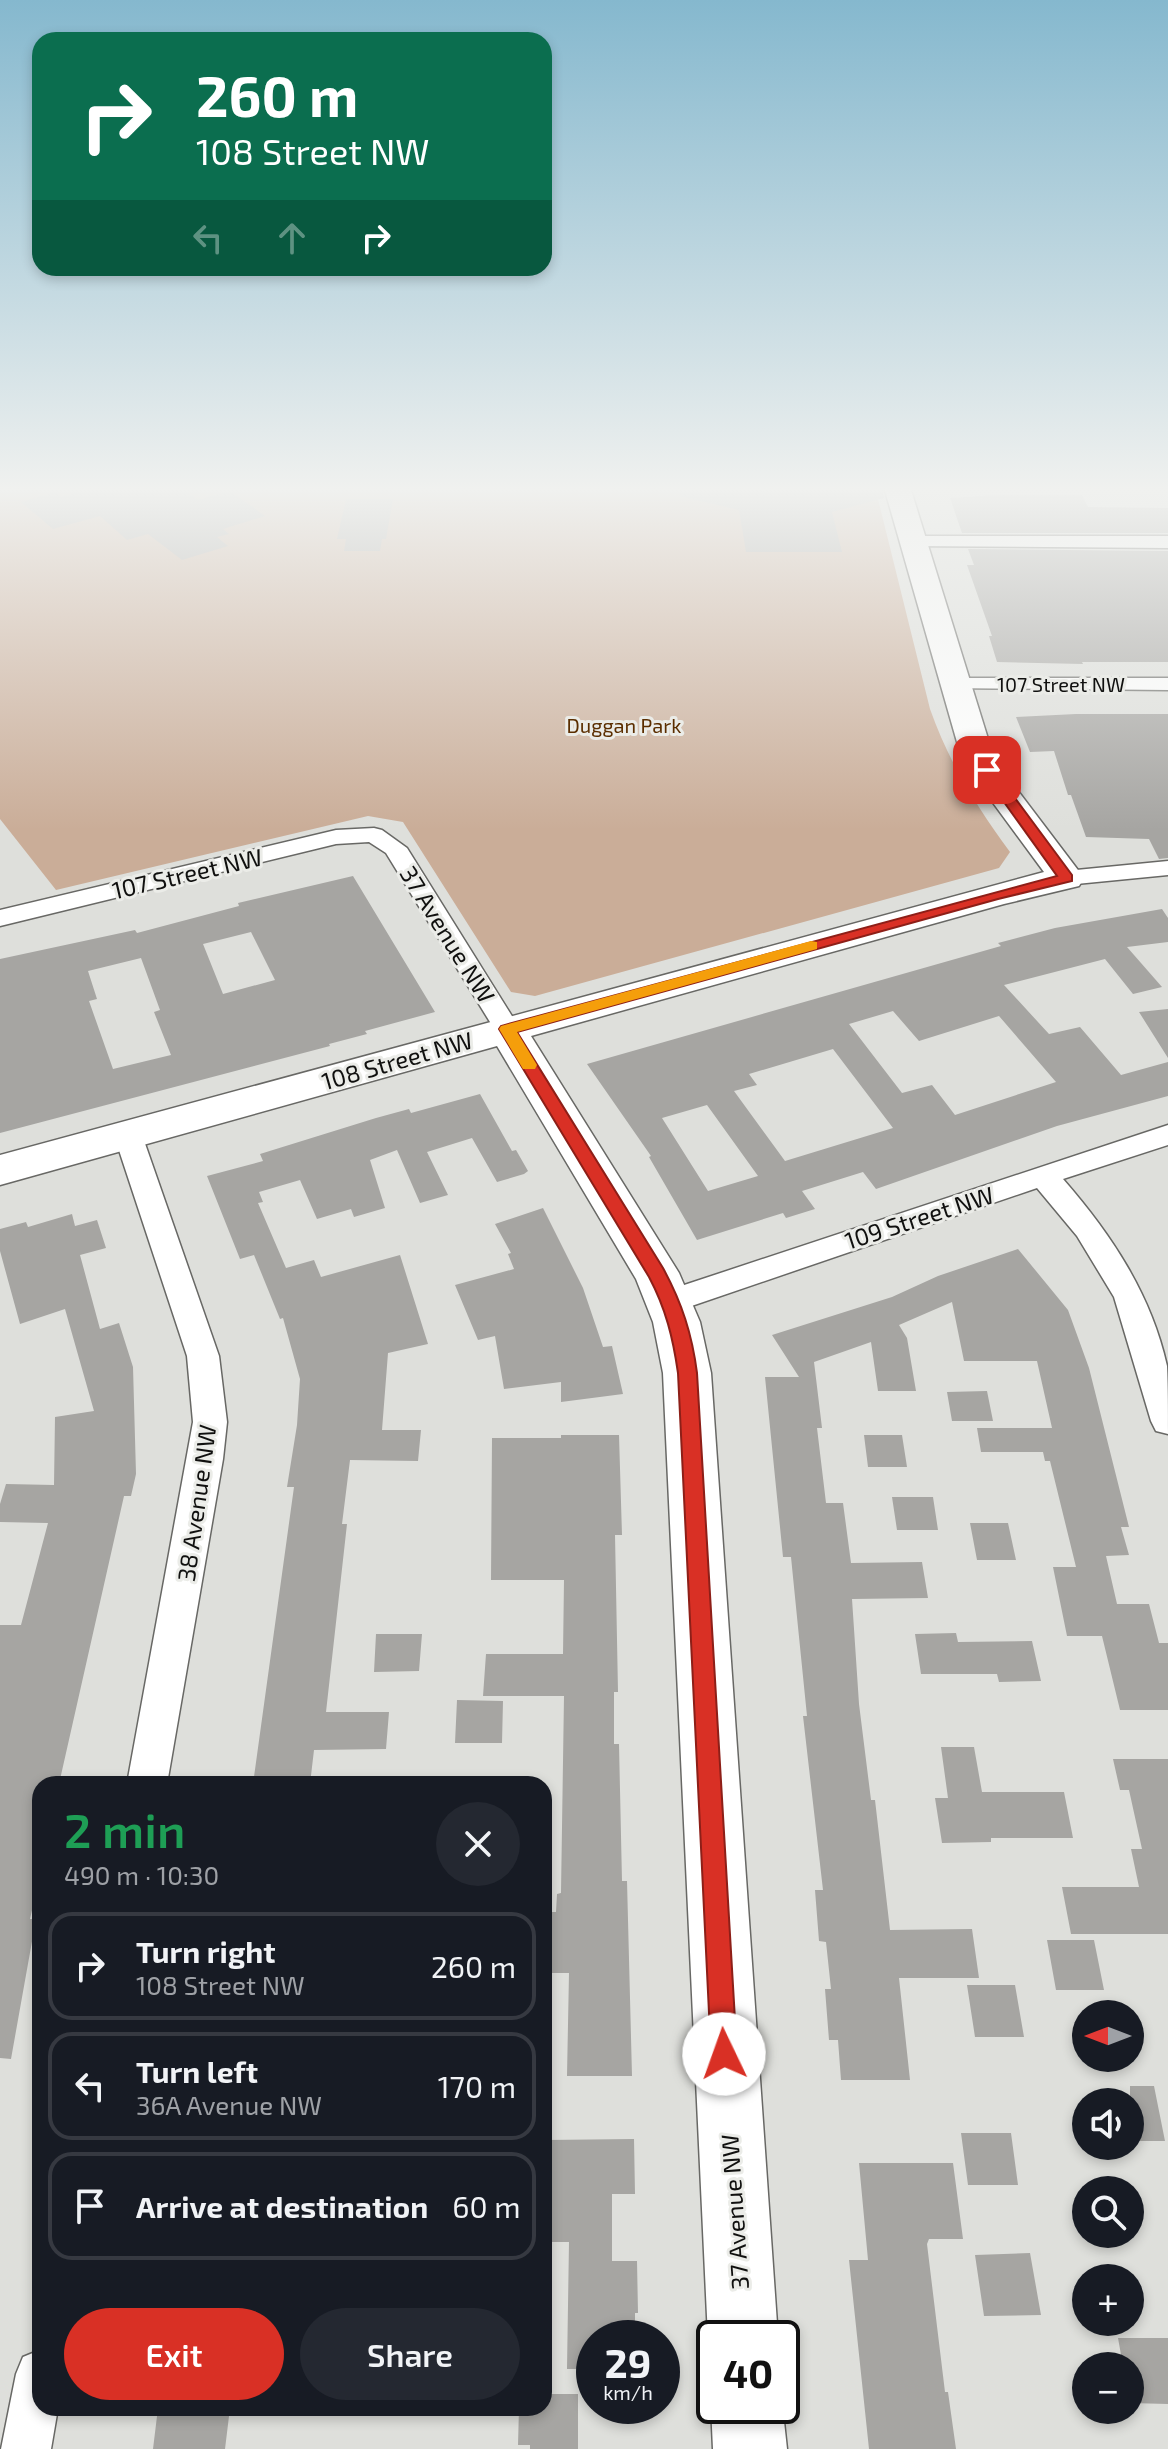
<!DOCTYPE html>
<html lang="en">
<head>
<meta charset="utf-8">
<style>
  body { margin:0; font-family:"Exo 2",sans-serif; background:#242831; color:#f1f3f6; height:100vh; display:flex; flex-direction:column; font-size:30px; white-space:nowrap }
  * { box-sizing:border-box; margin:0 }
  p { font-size:26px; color:#9ea1a6 }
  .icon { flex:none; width:44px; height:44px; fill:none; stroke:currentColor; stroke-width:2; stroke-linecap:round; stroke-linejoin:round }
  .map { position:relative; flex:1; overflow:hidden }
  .drawer { position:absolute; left:32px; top:1776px; width:520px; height:640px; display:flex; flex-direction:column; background:#171b24; border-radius:24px; box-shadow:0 4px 12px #0003 }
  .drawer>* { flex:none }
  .banner { position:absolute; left:32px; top:32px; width:520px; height:244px; border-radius:24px; box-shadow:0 4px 12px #0003; background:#0b6e4f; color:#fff; overflow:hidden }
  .needle { width:52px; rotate:270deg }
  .buttons { position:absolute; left:1072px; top:2000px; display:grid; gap:16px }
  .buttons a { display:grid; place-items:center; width:72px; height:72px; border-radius:50%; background:#171b24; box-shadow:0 4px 12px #0003; font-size:40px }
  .speed { position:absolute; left:576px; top:2320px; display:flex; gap:16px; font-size:40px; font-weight:700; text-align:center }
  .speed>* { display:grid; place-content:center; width:104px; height:104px; border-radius:50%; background:#171b24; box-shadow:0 4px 12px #0003; line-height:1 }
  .speed small { font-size:20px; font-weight:400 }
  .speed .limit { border:4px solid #111; border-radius:12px; background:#fff; color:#111 }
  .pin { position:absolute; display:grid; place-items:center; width:68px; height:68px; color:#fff; margin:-34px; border-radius:16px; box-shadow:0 4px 12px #0006 }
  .me { position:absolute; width:88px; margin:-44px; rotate:357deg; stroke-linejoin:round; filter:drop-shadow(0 0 6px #0008) }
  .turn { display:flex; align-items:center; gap:28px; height:168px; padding:0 32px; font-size:36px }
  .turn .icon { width:104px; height:104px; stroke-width:2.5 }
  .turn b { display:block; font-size:56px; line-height:68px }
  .lanes { display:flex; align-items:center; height:76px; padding:0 32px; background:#0003; justify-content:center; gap:40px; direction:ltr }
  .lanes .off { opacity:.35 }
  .round { display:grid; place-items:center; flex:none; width:84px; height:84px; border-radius:42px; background:#242831 }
  .headline { display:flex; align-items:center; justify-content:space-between; height:136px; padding:0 32px }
  h1 { font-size:48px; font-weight:600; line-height:60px; color:#1e9e55 }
  .action { display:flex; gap:16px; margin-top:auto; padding:16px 32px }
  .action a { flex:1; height:92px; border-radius:48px; background:#d93025; color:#fff; font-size:32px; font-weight:600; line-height:92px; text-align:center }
  .action a+a { background:#242831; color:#f1f3f6 }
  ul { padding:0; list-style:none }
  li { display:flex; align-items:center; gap:24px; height:108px; margin:0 16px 12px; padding:0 16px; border:4px solid #363941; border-radius:24px }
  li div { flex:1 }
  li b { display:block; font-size:30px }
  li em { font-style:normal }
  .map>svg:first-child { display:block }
  .green { fill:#caad98 }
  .building { fill:#a6a5a2; fill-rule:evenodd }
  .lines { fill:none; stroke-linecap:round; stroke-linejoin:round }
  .street-casing { stroke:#686865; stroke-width:3 }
  .secondary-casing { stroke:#686865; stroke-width:3 }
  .street { fill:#fff; fill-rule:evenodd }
  .secondary { fill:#fff; fill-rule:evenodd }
  .route { fill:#d93025; stroke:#8d1f18; stroke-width:2 }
  .slow { fill:#f59e0b }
  .labels { text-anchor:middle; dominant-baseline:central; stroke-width:6; stroke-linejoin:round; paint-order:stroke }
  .far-street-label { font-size:20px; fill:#10100f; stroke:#ebece8 }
  .far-park-label { font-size:20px; fill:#5b2e00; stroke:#ebece8 }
  .street-label { font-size:24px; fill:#10100f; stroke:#ebece8 }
</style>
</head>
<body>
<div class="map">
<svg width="1168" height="2449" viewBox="0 0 1168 2449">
  <rect width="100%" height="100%" fill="#dedfdb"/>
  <path class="green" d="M10,487H875L930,709C949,763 977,807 1010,852L999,868L535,996L511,992L403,822L368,816L56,890L0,819V491Z"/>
  <path class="building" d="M97,487H182L198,500L230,491L265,516L223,529L229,534L217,537L228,546L182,560L148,534L127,540L100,516L53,529L21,502L55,492L61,497Z
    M681,487H881L884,498L832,512L842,552H746L739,510L680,496Z
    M997,495H1082L1088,507L1168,508V533H962L950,498Z
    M346,499H393L386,539H382L380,551H344L346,539H337Z
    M968,549L1168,551V662H1082L1083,664L997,662L989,636H992L967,565H974Z
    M1076,714H1168V858L1159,859L1149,839L1086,837L1071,795H1068L1054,751L1030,752L1016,717Z
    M353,876L435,1012L365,1031L367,1034L329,1044L330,1046L0,1133V959L135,930L137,933L239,906L238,903ZM251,932L275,980L223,994L203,944ZM141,958L160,1010L154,1012L171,1055L113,1069L89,1001L97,999L88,971Z
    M1162,909L1168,918V942L1127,947L1162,987L1133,994L1105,959L1004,985L1049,1034L1080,1027L1121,1075L1168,1062V1096L1057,1126L876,1189L863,1172L802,1191L815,1209L786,1218L783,1213L697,1240L649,1157L651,1156L587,1064L1001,946L998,943L1055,928ZM893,1011L919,1041L999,1016L1056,1082L955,1115L932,1085L902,1093L849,1024ZM833,1049L893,1128L785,1161L734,1091L757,1085L749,1074ZM707,1105L758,1176L708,1191L662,1118Z
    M1168,1009V1058L1139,1012Z
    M480,1094L512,1151L516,1150L528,1171L524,1174L497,1182L472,1138L427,1152L448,1195L420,1203L397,1150L370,1160L385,1208L354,1217L351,1209L317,1219L300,1180L259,1192L263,1202L258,1203L286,1268L314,1260L321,1277L400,1255L428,1344L388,1353L382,1430H421L418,1461L350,1460L342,1524H347L326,1712H389L386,1749L314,1750L310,1784H253L294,1487H287L297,1425L300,1379L283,1318L280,1319L254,1255L240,1259L207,1176L263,1161L260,1154L376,1118L409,1109L411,1113Z
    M543,1208L583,1288L603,1347L612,1346L623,1394L561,1402V1382L504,1389L495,1336L478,1340L455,1285L514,1269L508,1254L511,1253L495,1224Z
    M72,1214L75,1226L97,1220L106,1248L80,1255L100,1329L119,1323L133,1367L136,1474L131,1496H124L59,1784H40V1875L30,1919H36L11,2059L0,2058V1625H21L48,1523L0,1522V1504L6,1484L54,1485L55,1417L94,1411L65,1309L20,1324L0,1251V1229L26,1222L28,1227Z
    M1018,1249L1068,1310L1089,1368L1129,1527H1121L1129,1555L1106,1556L1117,1604H1149L1159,1643H1168V1710H1120L1102,1636H1067L1053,1567H1076L1050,1461H1045L1043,1452H981L977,1428H1052L1037,1361H964L952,1302L899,1325L907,1338L916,1391H878L871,1342L814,1362L822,1428H817L826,1503H843L851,1563L922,1562L928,1598L852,1599L859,1704L871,1800H875L890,1930L972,1929L979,1978H899L910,2080H841L838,2040H829L825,1989H831L826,1942L819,1941L815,1890H823L803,1716H807L798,1627L791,1557H783L765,1377H799L772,1335L892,1297L938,1276Z
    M987,1391L993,1421H952L947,1392Z
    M561,1435H619L622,1535H615L618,1692H614V1744H619L622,1881H627L632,2076H567L569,1973H544V1912H556L557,1894L561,1893L564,1696H483L486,1654H563L564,1580H491L492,1438H561Z
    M864,1435H902L907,1467H868Z
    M892,1497H933L938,1530H897Z
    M970,1523H1008L1016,1560H977Z
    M956,1633L958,1642L1032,1641L1041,1681L999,1682L997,1674H921L915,1634Z
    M376,1634H422L419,1671L374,1672Z
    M457,1700L503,1701L502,1743H455Z
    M941,1747H974L982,1792H1064L1073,1838H991V1842L942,1843L935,1798H948Z
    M1113,1759H1168V1934H1071L1062,1887H1139L1131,1849H1142L1129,1790H1120Z
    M1047,1940H1094L1104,1990H1056Z
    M967,1985H1015L1024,2037H975Z
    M1130,2086H1154L1165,2141H1130Z
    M961,2133H1011L1018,2185H968Z
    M634,2139L635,2194H612V2261H637L638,2313H635V2338H594V2369H567L569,2242H545L546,2140Z
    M859,2163H953L963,2239H929L927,2244L945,2392H948L956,2449H869L849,2260H868Z
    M1030,2253L1041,2315L984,2316L975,2255Z
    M1118,2338H1168V2404L1130,2403V2366H1123Z
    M544,2394H578V2449H530V2445H518L519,2408H544Z
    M158,2408H230L225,2449H153Z"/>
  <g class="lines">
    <g class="street-casing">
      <path id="street" d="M913,536H1168V548L906,546L904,542L906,538Z
        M954,678H1168V690L947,688L943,684Z
        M374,828L382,830L407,848L520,1029L516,1035L507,1038L498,1035L386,853L369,842L336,844L0,926V910L336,830Z
        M1168,861V875L1066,885L1057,883L1054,878L1057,873L1066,871Z
        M128,1125L138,1128L142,1135L219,1356L227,1422L223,1459L167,1784H127L193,1422L187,1356L114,1135L118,1128Z
        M1168,1125V1145L1063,1179C1111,1234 1151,1294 1167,1366C1168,1387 1168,1413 1168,1434L1156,1431L1151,1421L1114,1297L1077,1236L1037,1188L671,1313L660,1309L655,1301L660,1293Z
        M40,2350V2408H58L51,2449H1L16,2374L23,2357Z"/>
    </g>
    <g class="secondary-casing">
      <path id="secondary" d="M884,487H910L989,742L1012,783L1084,878L1079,886L1004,904L531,1036L679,1273L700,1322L711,1373L778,2338H714V2353L708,2338L663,1373L653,1322L636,1279L497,1046L0,1185V1155L1044,872L980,785L957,742Z
        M714,2398V2406H782V2403L787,2449H713L711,2406Z"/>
    </g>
    <use href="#street" class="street"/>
    <use href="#secondary" class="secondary"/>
  </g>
  <linearGradient id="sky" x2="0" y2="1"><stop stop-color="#85b8ce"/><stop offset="0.59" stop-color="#f0f1ef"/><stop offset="1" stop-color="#f0f1ef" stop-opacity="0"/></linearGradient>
  <rect width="1168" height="830" fill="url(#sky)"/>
  <path class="route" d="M987,766L992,767L1072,875V881L998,899L517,1032L663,1268C682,1303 692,1334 697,1373L737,2054L734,2063L724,2067L715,2063L711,2054L678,1373C673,1338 666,1309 649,1277L499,1029L501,1026L1057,876L981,770Z"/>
  <path class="slow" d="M811,941L817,942V949L517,1032L537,1065L535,1069H523L499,1029L501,1026Z"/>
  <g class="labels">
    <g class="far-street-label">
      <text x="1061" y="684">107 Street NW</text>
    </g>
    <g class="far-park-label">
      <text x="624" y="725">Duggan Park</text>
    </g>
    <g class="street-label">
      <text transform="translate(187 873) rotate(-13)">107 Street NW</text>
      <text transform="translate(448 934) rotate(58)">37 Avenue NW</text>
      <text transform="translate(397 1060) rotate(-16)">108 Street NW</text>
      <text transform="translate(919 1217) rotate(-18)">109 Street NW</text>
      <text transform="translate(196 1503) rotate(-82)">38 Avenue NW</text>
      <text transform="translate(734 2212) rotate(-94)">37 Avenue NW</text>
    </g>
  </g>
</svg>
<div class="buttons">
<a><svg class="needle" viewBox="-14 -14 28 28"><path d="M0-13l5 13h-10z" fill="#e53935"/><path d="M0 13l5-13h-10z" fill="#9ea1a6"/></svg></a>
<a><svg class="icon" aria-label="sound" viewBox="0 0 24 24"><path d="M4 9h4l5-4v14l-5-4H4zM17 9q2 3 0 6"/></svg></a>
<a><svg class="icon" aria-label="search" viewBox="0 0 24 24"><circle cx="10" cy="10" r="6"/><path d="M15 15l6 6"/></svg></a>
<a>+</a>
<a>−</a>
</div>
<div class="speed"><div>29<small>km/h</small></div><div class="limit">40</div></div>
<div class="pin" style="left:987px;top:770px;background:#d93025"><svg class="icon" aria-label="arrive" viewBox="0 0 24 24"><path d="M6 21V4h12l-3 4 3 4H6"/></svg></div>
<svg class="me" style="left:724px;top:2054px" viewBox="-20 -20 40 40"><circle r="19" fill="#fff"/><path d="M0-13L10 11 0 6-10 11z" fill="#d93025"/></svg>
<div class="banner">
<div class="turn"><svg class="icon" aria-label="right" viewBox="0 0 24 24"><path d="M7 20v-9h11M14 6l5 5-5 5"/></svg><div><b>260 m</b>108 Street NW</div></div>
<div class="lanes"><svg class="icon off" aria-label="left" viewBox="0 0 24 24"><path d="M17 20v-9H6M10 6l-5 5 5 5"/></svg><svg class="icon off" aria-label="ahead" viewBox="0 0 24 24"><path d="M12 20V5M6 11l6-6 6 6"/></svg><svg class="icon" aria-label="right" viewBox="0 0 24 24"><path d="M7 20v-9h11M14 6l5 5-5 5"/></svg></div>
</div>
<section class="drawer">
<div class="headline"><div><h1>2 min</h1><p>490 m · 10:30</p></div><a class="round"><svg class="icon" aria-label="close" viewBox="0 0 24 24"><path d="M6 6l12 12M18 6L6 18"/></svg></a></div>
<ul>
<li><svg class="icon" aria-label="right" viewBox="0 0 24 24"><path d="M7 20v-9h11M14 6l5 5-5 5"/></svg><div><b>Turn right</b><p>108 Street NW</p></div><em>260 m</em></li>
<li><svg class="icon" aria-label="left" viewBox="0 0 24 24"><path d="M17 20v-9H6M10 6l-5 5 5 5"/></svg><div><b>Turn left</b><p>36A Avenue NW</p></div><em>170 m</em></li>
<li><svg class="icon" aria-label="arrive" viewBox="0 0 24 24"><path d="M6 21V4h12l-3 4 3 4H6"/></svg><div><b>Arrive at destination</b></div><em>60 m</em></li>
</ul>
<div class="action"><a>Exit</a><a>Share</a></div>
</section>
</div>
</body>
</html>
